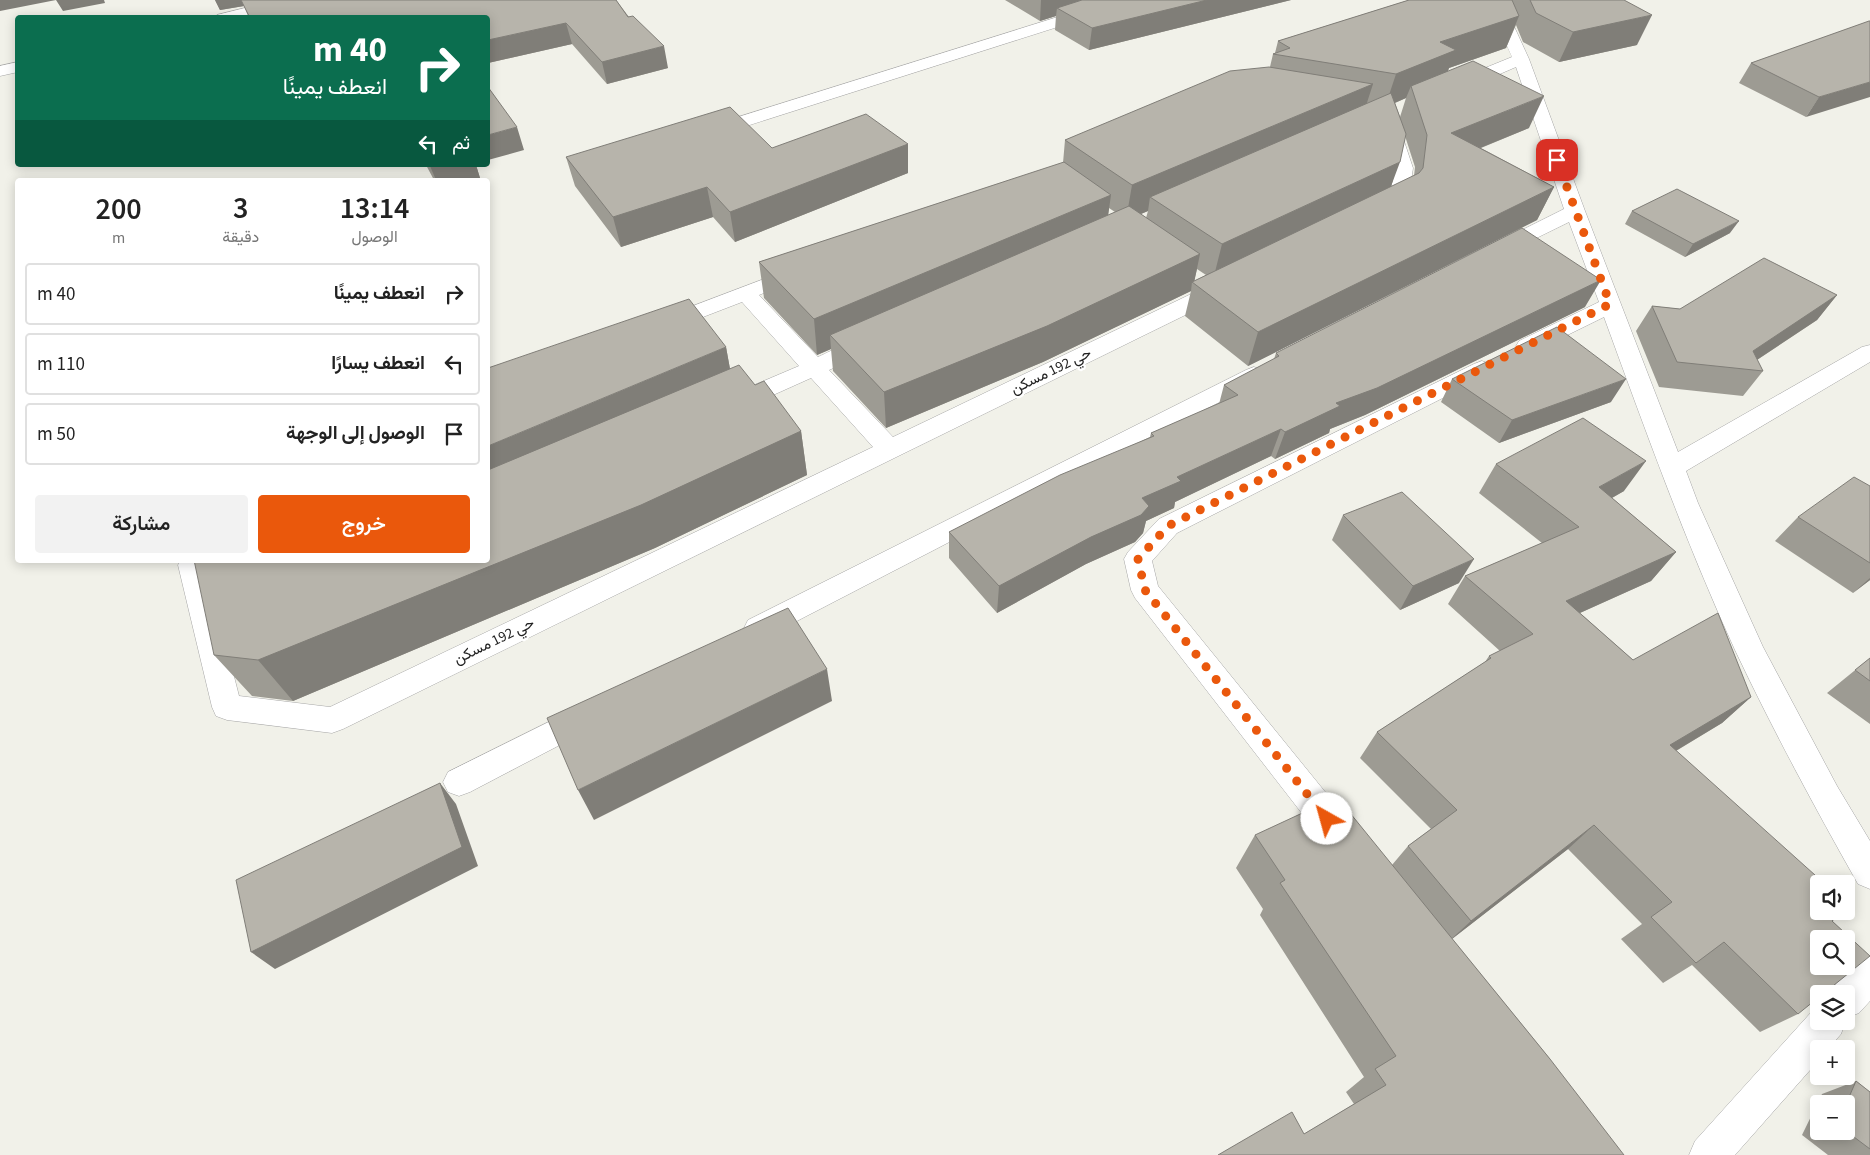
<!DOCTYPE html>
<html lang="ar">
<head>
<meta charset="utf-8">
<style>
  body { margin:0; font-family:"Source Sans 3",Vazirmatn,sans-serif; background:#f2f2f2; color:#222; direction:rtl; height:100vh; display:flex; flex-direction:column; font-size:19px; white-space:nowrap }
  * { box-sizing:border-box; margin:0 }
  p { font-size:16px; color:#767676 }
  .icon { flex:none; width:28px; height:28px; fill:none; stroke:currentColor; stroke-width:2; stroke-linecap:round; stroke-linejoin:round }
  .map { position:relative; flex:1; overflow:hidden; direction:ltr }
  .side { position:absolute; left:15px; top:178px; width:475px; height:385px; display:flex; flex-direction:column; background:#fff; border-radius:5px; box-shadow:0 2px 12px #0003; direction:rtl }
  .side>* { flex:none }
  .top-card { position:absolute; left:15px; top:15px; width:475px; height:152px; border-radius:5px; box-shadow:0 2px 12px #0003; direction:rtl; background:#0b6e4f; color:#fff; overflow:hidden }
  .tools { position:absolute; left:1810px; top:875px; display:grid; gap:10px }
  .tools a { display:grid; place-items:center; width:45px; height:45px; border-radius:5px; background:#fff; box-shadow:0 2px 12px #0003; font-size:25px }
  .pin { position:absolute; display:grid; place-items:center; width:42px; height:42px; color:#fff; margin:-21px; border-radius:10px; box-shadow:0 2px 8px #0006 }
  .me { position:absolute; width:55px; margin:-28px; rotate:322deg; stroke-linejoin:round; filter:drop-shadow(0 0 4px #0008) }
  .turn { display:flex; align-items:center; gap:18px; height:105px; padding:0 20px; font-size:22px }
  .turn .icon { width:65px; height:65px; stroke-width:2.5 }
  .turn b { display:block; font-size:35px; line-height:42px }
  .then { display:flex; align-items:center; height:48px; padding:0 20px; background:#0003; gap:10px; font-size:19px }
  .eta { display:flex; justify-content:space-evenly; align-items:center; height:85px; text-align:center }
  .eta b { font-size:30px; font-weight:600; line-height:35px }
  .primary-button { display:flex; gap:10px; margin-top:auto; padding:10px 20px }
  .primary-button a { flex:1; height:58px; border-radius:5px; background:#ea580c; color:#fff; font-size:20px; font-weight:600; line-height:58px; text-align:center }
  .primary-button a+a { background:#f2f2f2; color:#222 }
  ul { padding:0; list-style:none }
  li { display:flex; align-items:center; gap:15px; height:62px; margin:0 10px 8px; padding:0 10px; border:2px solid #e0e0e0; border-radius:5px }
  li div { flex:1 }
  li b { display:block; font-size:19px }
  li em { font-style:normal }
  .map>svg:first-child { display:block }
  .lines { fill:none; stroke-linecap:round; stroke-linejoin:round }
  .minor-casing { stroke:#a6a6a6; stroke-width:1 }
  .minor { fill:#fff; fill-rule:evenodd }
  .wall { fill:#9d9b93; fill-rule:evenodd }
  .shaded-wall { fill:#807e78 }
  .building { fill:#b7b4ab; stroke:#807e78; fill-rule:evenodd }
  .route { stroke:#ea580c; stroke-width:9; stroke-dasharray:0 16.2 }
  .labels { text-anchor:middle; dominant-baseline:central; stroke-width:4.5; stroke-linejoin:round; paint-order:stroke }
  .street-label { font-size:15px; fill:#222; stroke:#fff }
</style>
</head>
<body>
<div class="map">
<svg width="1870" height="1155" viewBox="0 0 1870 1155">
  <rect width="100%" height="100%" fill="#f1f1e9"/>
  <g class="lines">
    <g class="minor-casing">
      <path id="minor" d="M277,0H304L301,3L244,18H216L217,15Z
        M1112,0H1136L1133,3L715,136L709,137L703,136L700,132L703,128Z
        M1486,0H1502L1529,59L1585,211L1678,452L1862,347L1870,345V362L1686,471L1698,503L1763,647L1837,786L1870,841V889L1858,884C1815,808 1773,730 1735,650C1685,541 1645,429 1604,317L1535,351L1527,353L1519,351L1516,346L1519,341L1599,302L1569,222L1504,254L1497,256L1490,254L1487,250L1490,246L1564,209L1516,67L1465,89H1453L1450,85L1453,81L1512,57Z
        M18,62V72L0,76V66Z
        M1389,118L1395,119L1398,123L1413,168L1408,201C1401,211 1386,216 1375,213L1372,209L1375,205L1389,198L1395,168L1380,123L1383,119Z
        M796,267L803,269L807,273L803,277L759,295L818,357C834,350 856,335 874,340L877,345L874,350L829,370L893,437L1212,284L1220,283L1228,284L1231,289L1228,294L343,729L332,733L227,720L216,716L212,707L178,565L181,560H210L206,567L239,696L330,707L873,447L811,378L742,409L734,411L726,409L722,403L726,397L799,366L742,302L664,332L656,330L653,325L656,320Z
        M1482,361L1490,364L1494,369L1490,374L1177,533L1152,561L1158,586L1352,825L1357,836L1352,847L1340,851L1328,847L1135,598L1131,590L1124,559L1128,552L1159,519L1474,364Z
        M1254,367L1262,370L1266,375L1262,380L768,636L758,640L748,636L744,628L748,620L1246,370Z
        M587,703L598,707L602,716L598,725L470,792L459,796L448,792L443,782L448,772Z
        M1870,956V1001L1859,1013L1846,1018V994H1830C1837,978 1854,963 1870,956Z
        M1819,1006V1021L1846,1020L1841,1034L1828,1049H1819V1060L1735,1155H1689L1695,1141L1815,1008Z"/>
    </g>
    <use href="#minor" class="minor"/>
  </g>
  <path class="wall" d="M215,0H616L668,68L607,84L572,44L488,63V18H249L244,6L220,10Z
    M1005,0H1291L1089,50L1055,30L1056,16L1040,21Z
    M1409,0H1624L1637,45L1559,62L1523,42L1516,25L1506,48L1449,68L1448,71L1529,128L1481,148L1554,187L1537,220L1248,366L1185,316L1191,291L1043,362L886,428L833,371L831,349L817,355L764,298L759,262L1063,163L1065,140L1270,67L1273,54L1275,53L1278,41ZM1406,98L1400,117L1395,103ZM1405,136L1415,167L1414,176L1391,187ZM1109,208L1115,212L1108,215ZM1148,211L1146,218L1141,214ZM1197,269L1206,275L1194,281Z
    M1870,21L1806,117L1739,83L1751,63Z
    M908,144V173L735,242L713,217L621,247L575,186L566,157Z
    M426,165H476L480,178L475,180H434Z
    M1632,211L1730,233L1685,257L1625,224Z
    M1837,295L1817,320L1757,360L1763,371L1743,396L1659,387L1636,331L1652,306L1680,309Z
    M1585,307L1365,415L1330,429L1329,433L1275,459L1271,456L1175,502L1174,508L1146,521L1143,533L1135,542L1086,564L997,613L949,558V532L1150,437L1151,433L1219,404L1224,385L1274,359L1276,353Z
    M726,347L730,369L755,385L801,431L807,475L655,548L293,701L252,696L214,655Z
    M1452,379L1611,402L1499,443L1441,402Z
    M1496,464L1624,491L1612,498L1676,552L1651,581L1580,613L1633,660L1751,697L1722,723L1676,751L1832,921L1798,1014L1760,1032L1692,965L1663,983L1621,939L1642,924L1568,849L1452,939L1550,1059L1304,1134L1354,1104L1346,1092L1364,1077L1260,915L1263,909L1236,868L1255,835L1392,865L1408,846L1431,829L1360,758L1377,732L1485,662L1489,656L1500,651L1448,604L1465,576L1542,543L1479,493Z
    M1870,486V580L1853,593L1775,541L1798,517Z
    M1343,515L1459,583L1400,610L1332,540Z
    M1870,658V724L1827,693Z
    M1856,1081L1870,1092V1155H1828L1802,1135L1822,1094ZM1819,1104H1846V1131H1819Z"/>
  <path class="shaded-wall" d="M0,0H104L105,3L63,11L56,0L0,11Z
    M215,0H241L244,6L220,10Z
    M1041,0H1106L1057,8L1056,16L1040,21Z
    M1207,0H1291L1089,50L1092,28Z
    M1652,15L1637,45L1559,62L1573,32Z
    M1519,16L1506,48L1449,68L1443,83L1411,86L1406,98L1385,107L1396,74L1440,42Z
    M566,23L572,44L488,63V40Z
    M664,46L668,68L607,84L602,62Z
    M1870,82V97L1806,117L1819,97Z
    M1373,84L1362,118L1150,197L1148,211L1126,220L1132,185Z
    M1544,96L1529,128L1438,165L1451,133Z
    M517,127L524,150L488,160V135Z
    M908,144V173L735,242L730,212Z
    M1400,162L1387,197L1213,280L1222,244Z
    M435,165H476L480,178L475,180H436L430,166Z
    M707,187L713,217L621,247L613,217Z
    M1554,187L1537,220L1248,366L1258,332Z
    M1111,195L1106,230L830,335L831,349L817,355L814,319Z
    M1739,221L1730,233L1685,257L1693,244Z
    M1200,254L1194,283L1192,282L1191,291L1043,362L886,428L884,392Z
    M1601,280L1585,307L1365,415L1330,429L1329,433L1275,459L1285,432L1336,403Z
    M1837,295L1817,320L1743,369L1753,351Z
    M726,347L734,391L488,499V446Z
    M1626,379L1611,402L1499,443L1512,420Z
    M1281,429L1271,456L1175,502L1174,508L1146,521L1143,533L1135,542L1086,564L997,613L999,586L1177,477Z
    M801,431L807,475L655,548L293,701L258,660Z
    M1646,461L1624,491L1578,517L1599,487Z
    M1676,552L1651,581L1544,629L1566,601Z
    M1474,559L1459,583L1400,610L1413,586Z
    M1870,578V580L1853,593Z
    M827,669L832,701L594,820L578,790Z
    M1751,697L1722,723L1642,771L1670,745Z
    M440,783L456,804L478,866L275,969L251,952Z
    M1594,825L1568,849L1448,942L1471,921Z"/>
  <path class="building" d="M241,0H616L628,17L633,16L664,46L602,62L566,23L488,40V18H250Z
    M1082,0H1207L1092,28L1057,8Z
    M1409,0H1512L1519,16L1440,42L1456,50L1396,74L1273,54L1290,48L1278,41Z
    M1530,0H1624L1652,15L1573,32L1536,13Z
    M1869,21H1870V82L1819,97L1751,63Z
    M1473,61L1544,96L1451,133L1554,187L1258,332L1192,282L1419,173L1423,168L1427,135L1411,86Z
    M1269,67L1373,84L1132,185L1065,140L1230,71Z
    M488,87L517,127L488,135Z
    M1391,93L1406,134L1400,162L1222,244L1150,197Z
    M730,107L772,148L866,114L908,144L730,212L707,187L613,217L566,157Z
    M1064,162L1111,195L814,319L759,262Z
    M1677,189L1739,221L1693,244L1632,211Z
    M1129,206L1200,254L1047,326L884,392L830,335Z
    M1522,228L1601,280L1377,388L1336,403L1340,406L1285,432L1281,429L1177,477L1181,481L1142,498L1149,506L1141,515L1091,537L999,586L949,532L1060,475L1154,436L1151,433L1238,395L1224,385L1279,356L1276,353Z
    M1764,258L1837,295L1753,351L1763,371L1677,362L1652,306L1680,309Z
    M689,299L726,347L488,446V368Z
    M1557,327L1626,379L1512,420L1452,379Z
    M739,365L755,385L764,381L801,431L641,505L258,660L214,655L194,560H488V470Z
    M1583,418L1646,461L1599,487L1676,552L1566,601L1633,660L1718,613L1751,697L1670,745L1825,884H1819V911H1844L1832,921L1870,956L1823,994H1819V997L1798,1014L1724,942L1696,963L1651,917L1672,902L1594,825L1471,921L1408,846L1457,810L1377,732L1491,658L1489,656L1533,634L1465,576L1579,527L1496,464ZM1819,939H1846V966H1819Z
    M1854,477L1870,486V563L1798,517Z
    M1402,492L1474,559L1413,586L1343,515Z
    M788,608L827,669L578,790L547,718Z
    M1870,658V681L1855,670Z
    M440,783L462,847L251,952L236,880Z
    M1337,797L1550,1059L1624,1155H1218L1292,1112L1304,1134L1386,1085L1375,1069L1396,1056L1280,883L1285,880L1255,835Z
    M1846,903L1850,907L1846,910Z
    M1856,1081L1870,1092V1149L1846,1131V1104Z"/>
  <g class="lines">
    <path class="route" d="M1327,819L1145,590L1138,559L1168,526L1610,304L1557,160"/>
  </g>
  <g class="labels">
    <g class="street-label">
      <text transform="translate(1051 371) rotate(-26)">حي 192 مسكن</text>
      <text transform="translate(494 641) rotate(-26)">حي 192 مسكن</text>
    </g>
  </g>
</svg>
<div class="tools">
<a><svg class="icon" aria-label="sound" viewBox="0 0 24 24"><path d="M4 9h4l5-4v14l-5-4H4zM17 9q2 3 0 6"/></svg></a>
<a><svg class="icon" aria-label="search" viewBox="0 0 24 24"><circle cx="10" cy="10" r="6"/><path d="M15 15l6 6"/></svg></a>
<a><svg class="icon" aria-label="layers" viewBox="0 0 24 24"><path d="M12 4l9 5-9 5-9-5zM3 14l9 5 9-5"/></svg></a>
<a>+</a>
<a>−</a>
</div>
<div class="pin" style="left:1557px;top:160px;background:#d93025"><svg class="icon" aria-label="arrive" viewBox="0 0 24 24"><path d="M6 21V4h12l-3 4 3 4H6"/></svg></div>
<svg class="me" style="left:1327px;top:819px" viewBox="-20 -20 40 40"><circle r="19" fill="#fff"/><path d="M0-13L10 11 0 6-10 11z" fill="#ea580c"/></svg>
<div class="top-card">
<div class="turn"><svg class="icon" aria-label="right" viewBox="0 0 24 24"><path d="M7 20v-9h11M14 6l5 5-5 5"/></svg><div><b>40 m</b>انعطف يمينًا</div></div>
<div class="then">ثم<svg class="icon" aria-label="left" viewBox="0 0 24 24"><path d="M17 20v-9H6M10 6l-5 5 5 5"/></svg></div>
</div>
<section class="side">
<div class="eta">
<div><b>13:14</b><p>الوصول</p></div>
<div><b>3</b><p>دقيقة</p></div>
<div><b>200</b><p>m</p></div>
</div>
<ul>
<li><svg class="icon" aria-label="right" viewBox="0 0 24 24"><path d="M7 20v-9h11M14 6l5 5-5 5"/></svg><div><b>انعطف يمينًا</b></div><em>40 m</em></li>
<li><svg class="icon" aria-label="left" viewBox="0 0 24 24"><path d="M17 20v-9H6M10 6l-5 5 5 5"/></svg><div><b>انعطف يسارًا</b></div><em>110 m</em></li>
<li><svg class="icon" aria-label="arrive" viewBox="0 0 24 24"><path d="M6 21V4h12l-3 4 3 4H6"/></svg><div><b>الوصول إلى الوجهة</b></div><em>50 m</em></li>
</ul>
<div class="primary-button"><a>خروج</a><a>مشاركة</a></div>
</section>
</div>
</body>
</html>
